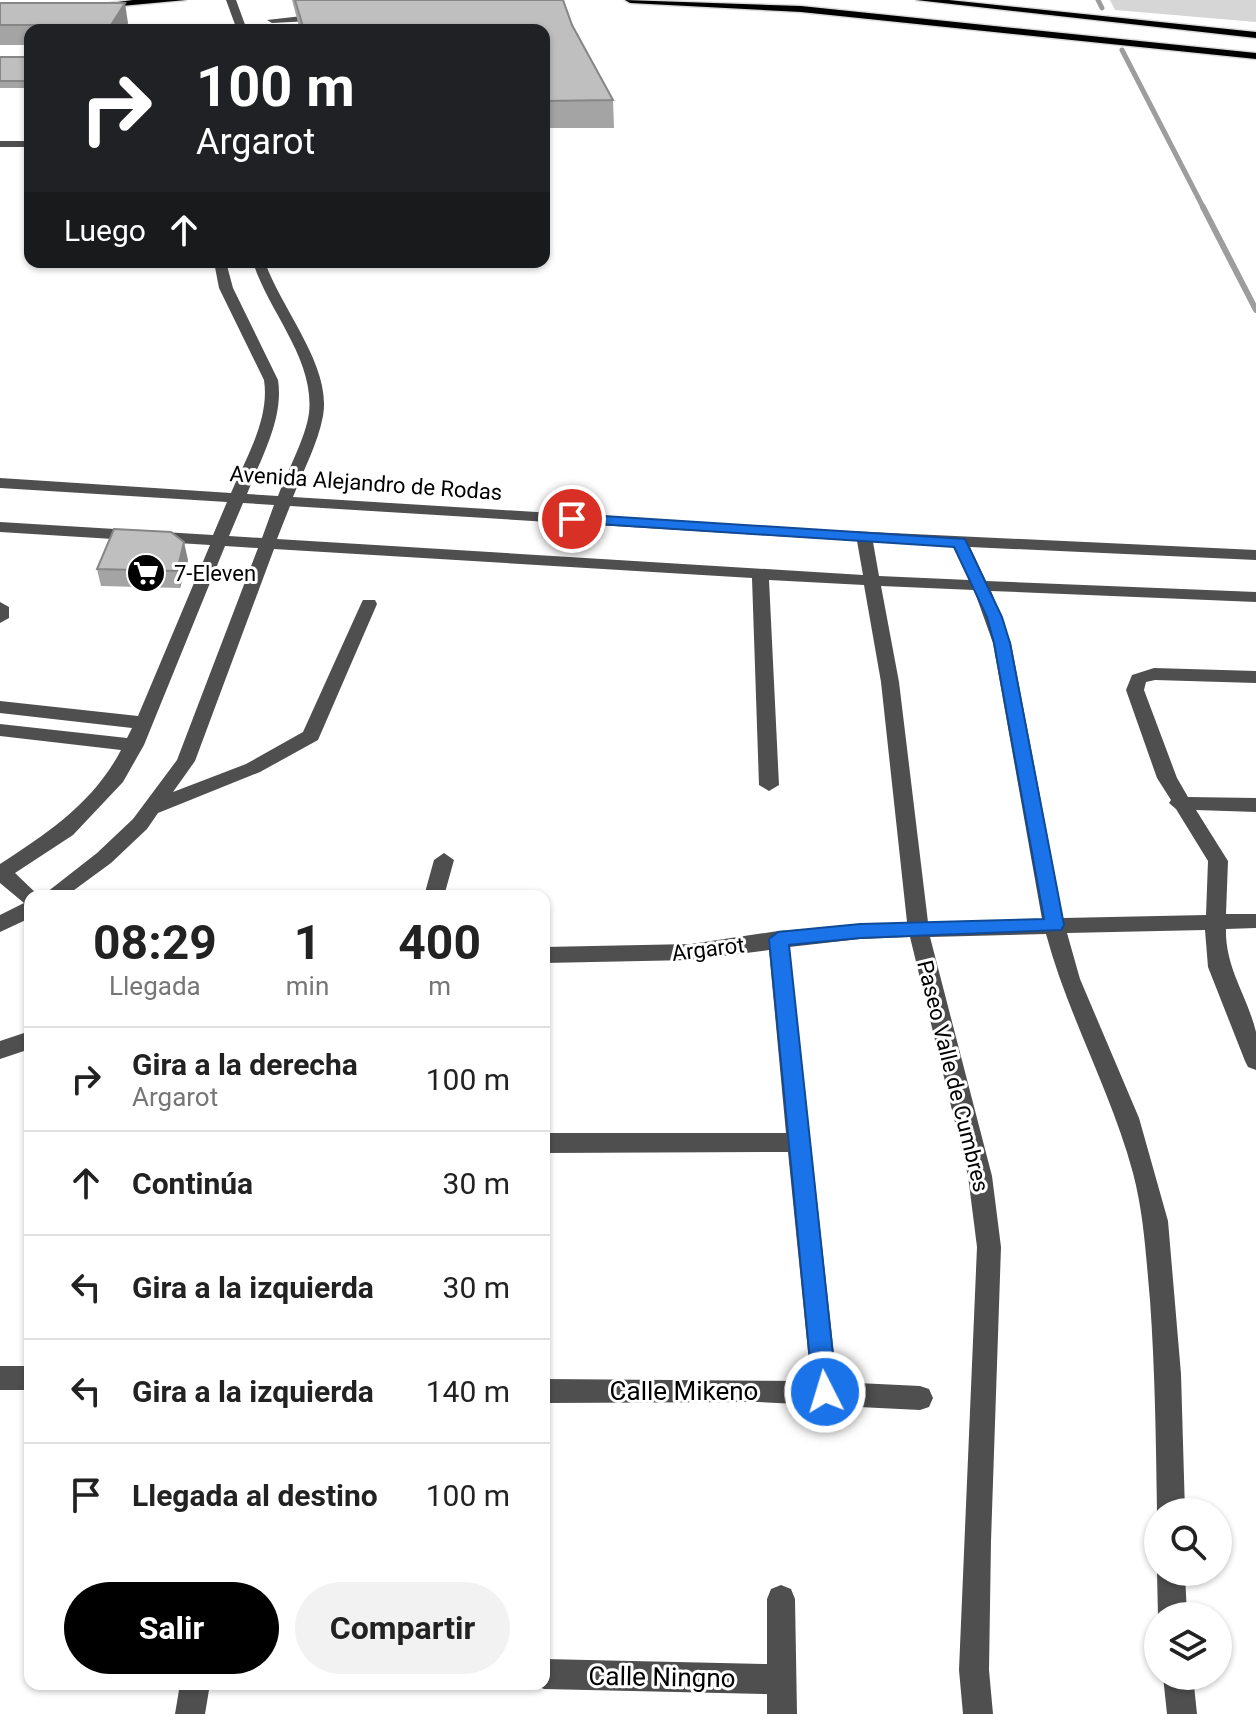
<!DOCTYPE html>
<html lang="es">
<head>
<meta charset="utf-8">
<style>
  body { margin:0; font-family:Roboto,sans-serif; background:#f2f2f2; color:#222; height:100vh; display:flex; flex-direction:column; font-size:30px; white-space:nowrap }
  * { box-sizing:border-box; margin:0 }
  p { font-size:26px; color:#767676 }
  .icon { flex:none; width:44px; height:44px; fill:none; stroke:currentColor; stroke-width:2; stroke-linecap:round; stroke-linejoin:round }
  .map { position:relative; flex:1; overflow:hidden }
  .details { position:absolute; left:24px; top:890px; width:526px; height:800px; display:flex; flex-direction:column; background:#fff; border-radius:16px; box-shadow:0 2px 6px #0004 }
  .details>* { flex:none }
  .hud { position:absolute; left:24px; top:24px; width:526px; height:244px; border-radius:16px; box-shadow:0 2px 6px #0004; background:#202124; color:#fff; overflow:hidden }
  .fabs { position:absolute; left:1144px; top:1498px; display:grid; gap:16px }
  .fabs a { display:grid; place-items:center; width:88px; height:88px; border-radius:50%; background:#fff; box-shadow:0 2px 6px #0004; font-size:40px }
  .pin { position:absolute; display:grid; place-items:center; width:68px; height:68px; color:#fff; margin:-34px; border:4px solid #fff; border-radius:50%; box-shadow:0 2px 8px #0007 }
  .me { position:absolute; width:88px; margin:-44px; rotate:355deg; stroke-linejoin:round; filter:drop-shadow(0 0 6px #0008) }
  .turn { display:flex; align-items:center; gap:28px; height:168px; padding:0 40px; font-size:36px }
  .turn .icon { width:104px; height:104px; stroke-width:2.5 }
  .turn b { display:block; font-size:56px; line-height:68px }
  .then { display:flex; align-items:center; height:76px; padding:0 40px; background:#0003; gap:16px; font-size:30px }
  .eta { display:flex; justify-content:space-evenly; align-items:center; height:136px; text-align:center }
  .eta b { font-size:48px; font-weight:700; line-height:56px }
  .action { display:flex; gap:16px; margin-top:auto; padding:16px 40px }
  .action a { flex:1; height:92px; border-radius:48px; background:#000; color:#fff; font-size:32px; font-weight:700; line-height:92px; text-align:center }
  .action a+a { background:#f2f2f2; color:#222 }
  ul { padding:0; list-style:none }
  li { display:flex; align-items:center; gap:24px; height:104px; padding:0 40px; border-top:2px solid #e0e0e0 }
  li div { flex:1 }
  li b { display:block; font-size:30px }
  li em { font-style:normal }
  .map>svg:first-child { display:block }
  .green { fill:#d6d6d6 }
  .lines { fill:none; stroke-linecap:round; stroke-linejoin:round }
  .stream-far1 { stroke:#9d9d9d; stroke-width:5 }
  .stream { stroke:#9d9d9d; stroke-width:6 }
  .major-casing { stroke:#dbdbdb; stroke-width:3 }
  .minor { fill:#4f4f4f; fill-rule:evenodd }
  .major { fill:#000; fill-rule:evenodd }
  .wall { fill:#a4a4a4 }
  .shaded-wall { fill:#868686 }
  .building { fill:#bfbfbf; stroke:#868686; stroke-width:2 }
  .route { fill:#1a73e8; stroke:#114b97; stroke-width:2 }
  .labels { text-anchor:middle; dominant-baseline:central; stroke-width:6; stroke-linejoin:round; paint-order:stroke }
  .street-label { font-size:22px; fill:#000; stroke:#fff }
  .poi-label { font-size:22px; fill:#000; stroke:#fff; text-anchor:start }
  .near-street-label { font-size:26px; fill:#000; stroke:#fff }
</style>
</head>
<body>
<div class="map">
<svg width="1256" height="1714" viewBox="0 0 1256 1714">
  <rect width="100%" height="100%" fill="#fff"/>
  <path class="green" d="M1110,0H1256V22L1115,10Z"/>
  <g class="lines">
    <path class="stream-far1" d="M1098,0L1102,8
      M1122,50L1204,209"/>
    <path class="stream" d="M1203,207L1256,310"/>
    <g class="major-casing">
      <path id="major" d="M133,0H186L100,8L95,5Z
        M625,0L801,6L1256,53V59L801,12L630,3Z
        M916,0H949L1256,32V38Z"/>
    </g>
    <path class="minor" d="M226,0H236L247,30H237Z
      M311,15L327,21L328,30H318V25L310,21L272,23L267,20Z
      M0,141H30V147H0Z
      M214,262H226L233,288L278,380C284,419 261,458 247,494L278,496C287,472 306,437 309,413C315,359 268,311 253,262H265C281,309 332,366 323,416C318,443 303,471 293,497L828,530L1256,550V560L970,547L986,581L1256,592V602L991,591L1011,643L1063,918L1206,915L1208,861L1176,809L1169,803L1171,800L1157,778L1126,690L1132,675L1154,668L1256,671V683L1155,680L1146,682L1144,690L1177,778L1188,797L1256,798V812L1196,810L1228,861L1226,914H1256V928L1226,929C1225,968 1247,995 1256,1032C1256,1043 1256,1058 1256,1070L1248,1067L1245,1061L1208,967L1205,930L1067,933L1080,979L1139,1118L1168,1221L1181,1374L1185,1512H1157C1156,1441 1155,1370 1150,1300C1146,1257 1144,1215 1133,1173C1111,1091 1068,1016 1046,934L930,937L992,1176L1001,1247L991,1541L989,1670L993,1714H963L959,1670L977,1247L968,1176L910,937L860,939L789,947L837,1382L920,1386L929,1389L933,1398L929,1407L920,1410L758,1402L544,1403V1379L811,1381L788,1152L544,1153V1133H786L769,950L691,960L544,963V947L691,944L778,931L907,922L881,682L864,585L769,580L779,785L769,791L759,785L752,578L274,549L195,761L173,792L246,764L303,732L361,604L363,600H375L377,604L318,740L260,772L158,813L147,829L111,863L66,896H42L97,853L133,819L177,760L258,548L225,546L144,745L123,782L73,835L15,873L39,896H30V918L0,932V915L24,903L0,883V864C48,833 94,802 121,750L0,736V724L127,738L132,728L0,713V701L138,716L210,545L0,532V522L213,535L227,502L0,488V478L231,493C246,458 270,419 264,380L219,288ZM243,503L274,505L262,538L229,536ZM290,506L857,541L863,575L277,539ZM873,542L954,546L969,580L879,576ZM881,586L974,590L993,643L1042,919L928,922L899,682Z
      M0,602L9,607V618L0,623Z
      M444,853L454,860L444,896H424L434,860Z
      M30,1031V1049L0,1059V1041Z
      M0,1366H30V1390H0Z
      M1158,1569V1572H1185L1187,1616L1158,1617L1157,1572Z
      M781,1585L791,1589L795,1599L797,1714H767V1694L544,1689L533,1684H544V1659L767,1664V1599L771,1589Z
      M1163,1676H1193L1197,1714H1167Z
      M180,1684H210L205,1714H175Z"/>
    <use href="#major" class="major"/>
  </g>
  <path class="wall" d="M292,0H563L572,25L613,100L614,128H544V30H300Z
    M0,3L128,23L124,30H30V45H0Z
    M0,57H30V88H0Z
    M188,560L180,588L101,586L97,569Z"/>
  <path class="shaded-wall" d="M125,3L128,23L124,30H112L111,25Z
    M184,542L188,560L180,588L177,571Z"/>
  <path class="building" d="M295,0H563L572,25L613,100L544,101V30H304Z
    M0,3H125L111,25H0Z
    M0,57H30V81H0Z
    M114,529L171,532L184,542L177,571L97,569Z"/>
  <path class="route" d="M572,514L965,539L1002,617L1010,643L1064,925L1061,930L860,938L789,945L837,1392L833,1400L825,1403L816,1400L813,1392L769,939L778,932L860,924L1044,919L994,643L987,617L954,547L567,522L565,519Z"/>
  <defs>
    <g id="supermarket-disc" transform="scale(2)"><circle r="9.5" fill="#000" stroke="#fff"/><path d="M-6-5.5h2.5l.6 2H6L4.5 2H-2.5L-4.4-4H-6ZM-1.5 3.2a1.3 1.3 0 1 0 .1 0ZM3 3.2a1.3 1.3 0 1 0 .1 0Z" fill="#fff"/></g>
  </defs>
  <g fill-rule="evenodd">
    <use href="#supermarket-disc" x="146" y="573"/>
  </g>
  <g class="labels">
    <g class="street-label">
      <text transform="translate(366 483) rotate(4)">Avenida Alejandro de Rodas</text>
      <text transform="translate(708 949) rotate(-7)">Argarot</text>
      <text transform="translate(953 1076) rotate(76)">Paseo Valle de Cumbres</text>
    </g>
    <g class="poi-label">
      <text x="174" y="573">7-Eleven</text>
    </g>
    <g class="near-street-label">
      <text x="684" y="1391">Calle Mikeno</text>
      <text transform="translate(662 1677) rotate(1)">Calle Ningno</text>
    </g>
  </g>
</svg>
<div class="fabs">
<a><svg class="icon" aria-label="search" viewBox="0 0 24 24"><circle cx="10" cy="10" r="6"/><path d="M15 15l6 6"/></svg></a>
<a><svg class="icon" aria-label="layers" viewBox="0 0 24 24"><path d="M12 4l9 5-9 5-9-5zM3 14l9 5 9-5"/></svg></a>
</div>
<div class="pin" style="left:572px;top:519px;background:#d93025"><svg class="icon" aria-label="arrive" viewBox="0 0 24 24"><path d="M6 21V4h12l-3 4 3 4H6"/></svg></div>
<svg class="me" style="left:825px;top:1392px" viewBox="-20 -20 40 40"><circle r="17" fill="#1a73e8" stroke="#fff" stroke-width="3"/><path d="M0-11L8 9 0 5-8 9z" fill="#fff"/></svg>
<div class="hud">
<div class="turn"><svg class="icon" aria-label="right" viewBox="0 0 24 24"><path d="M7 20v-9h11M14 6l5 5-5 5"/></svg><div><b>100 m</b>Argarot</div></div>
<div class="then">Luego<svg class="icon" aria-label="ahead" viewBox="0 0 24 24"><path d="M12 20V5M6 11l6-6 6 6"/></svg></div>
</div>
<section class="details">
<div class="eta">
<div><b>08:29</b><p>Llegada</p></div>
<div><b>1</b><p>min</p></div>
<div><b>400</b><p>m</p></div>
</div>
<ul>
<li><svg class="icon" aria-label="right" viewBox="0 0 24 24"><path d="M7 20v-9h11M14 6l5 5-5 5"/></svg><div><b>Gira a la derecha</b><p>Argarot</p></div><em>100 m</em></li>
<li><svg class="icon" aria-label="ahead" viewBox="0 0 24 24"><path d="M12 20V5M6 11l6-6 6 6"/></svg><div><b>Continúa</b></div><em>30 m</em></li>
<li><svg class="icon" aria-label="left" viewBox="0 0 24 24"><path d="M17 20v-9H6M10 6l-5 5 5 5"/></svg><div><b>Gira a la izquierda</b></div><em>30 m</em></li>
<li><svg class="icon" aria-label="left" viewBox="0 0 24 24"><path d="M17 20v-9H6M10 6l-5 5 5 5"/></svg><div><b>Gira a la izquierda</b></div><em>140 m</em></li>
<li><svg class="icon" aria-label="arrive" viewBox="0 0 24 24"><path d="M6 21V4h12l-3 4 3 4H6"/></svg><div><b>Llegada al destino</b></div><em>100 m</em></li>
</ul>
<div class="action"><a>Salir</a><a>Compartir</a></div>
</section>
</div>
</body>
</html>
